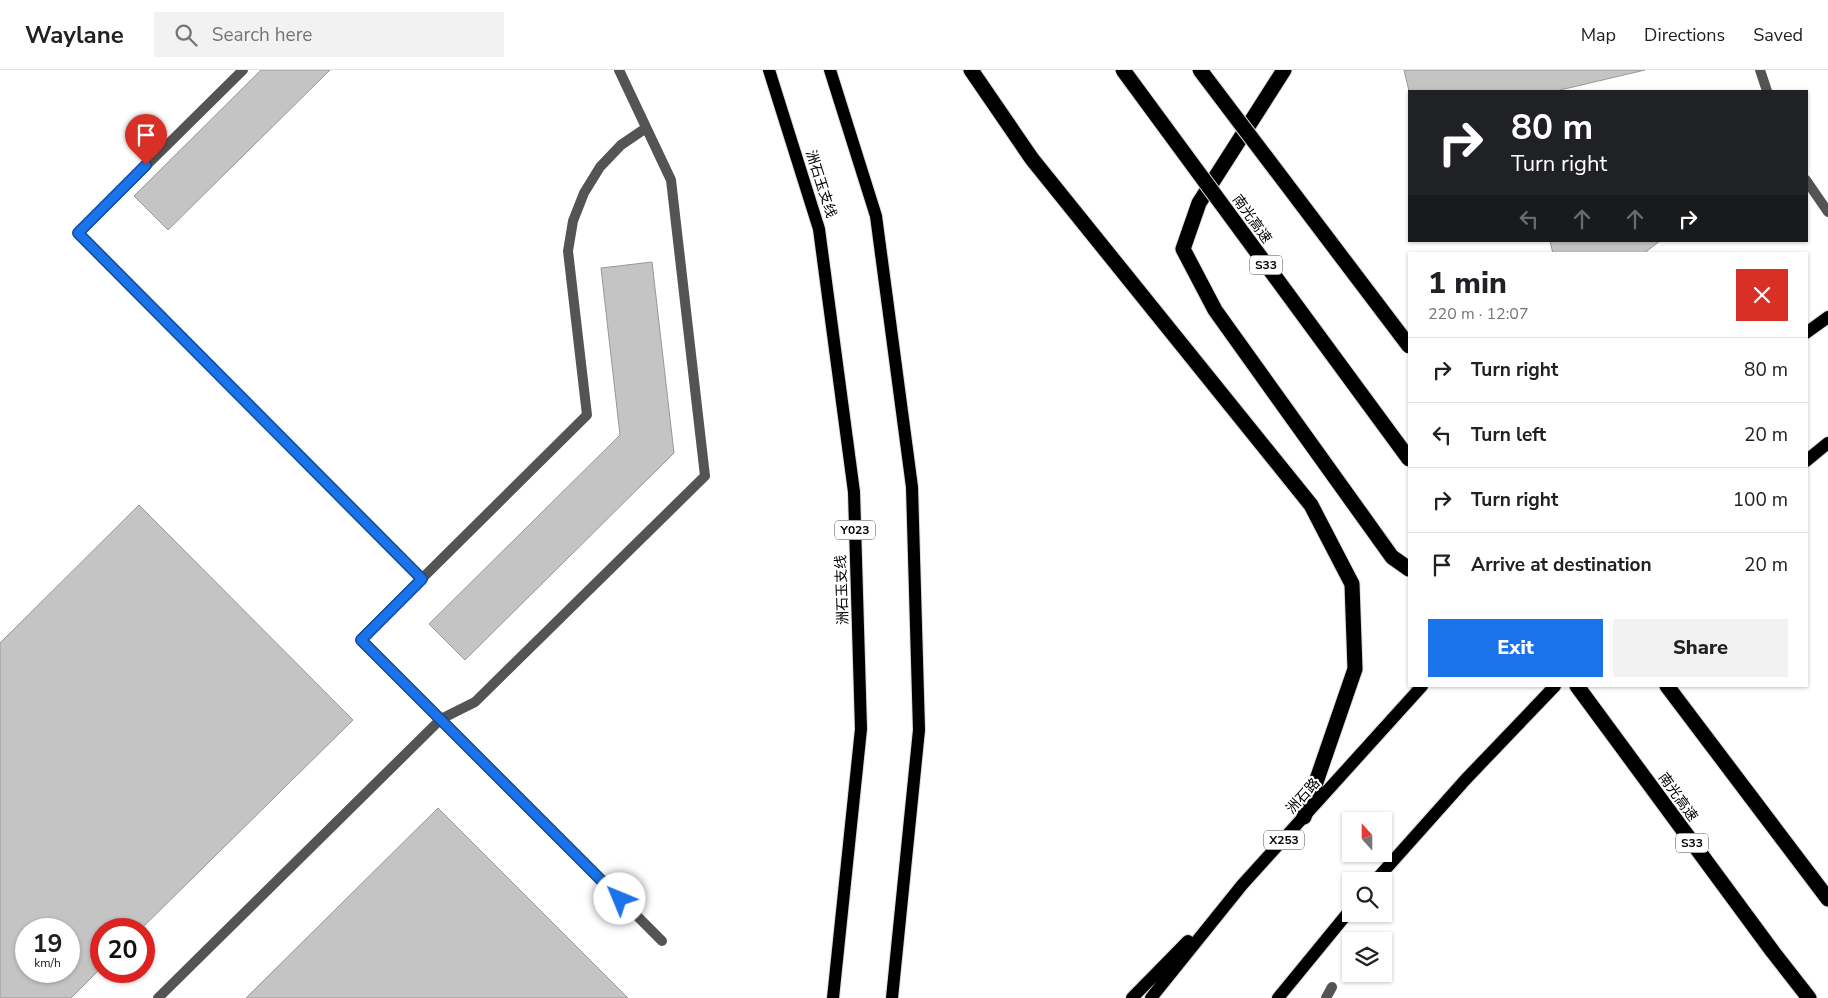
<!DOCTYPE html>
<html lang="en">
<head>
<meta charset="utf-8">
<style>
  body { margin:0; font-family:"Nunito Sans","Noto Sans SC",sans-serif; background:#f2f2f2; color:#202124; height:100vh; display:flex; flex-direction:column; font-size:19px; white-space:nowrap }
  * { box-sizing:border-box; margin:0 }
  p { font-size:16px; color:#757577 }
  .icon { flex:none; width:28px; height:28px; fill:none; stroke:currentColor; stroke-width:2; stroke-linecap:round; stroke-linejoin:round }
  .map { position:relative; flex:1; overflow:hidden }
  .sheet { position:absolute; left:1408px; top:182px; width:400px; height:435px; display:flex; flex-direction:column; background:#fff; border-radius:0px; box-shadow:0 1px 4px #0004 }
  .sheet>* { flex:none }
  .top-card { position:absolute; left:1408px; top:20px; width:400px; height:152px; border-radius:0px; box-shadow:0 1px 4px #0004; background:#202124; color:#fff; overflow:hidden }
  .needle { width:32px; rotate:339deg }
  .controls { position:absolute; left:1342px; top:742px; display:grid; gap:10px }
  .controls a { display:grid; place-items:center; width:50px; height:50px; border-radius:0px; background:#fff; box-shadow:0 1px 4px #0004; font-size:25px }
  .speed { position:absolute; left:15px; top:848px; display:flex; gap:10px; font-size:25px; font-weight:700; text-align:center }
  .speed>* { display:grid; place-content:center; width:65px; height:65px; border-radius:50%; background:#fff; box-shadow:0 1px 4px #0004; line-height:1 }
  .speed small { font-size:12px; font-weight:400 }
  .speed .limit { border:8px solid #d22; background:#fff; color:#111 }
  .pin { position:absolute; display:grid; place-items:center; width:42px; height:42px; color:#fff; margin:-51px -21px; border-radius:50% 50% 50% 0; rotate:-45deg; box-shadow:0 0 5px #0007 }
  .pin .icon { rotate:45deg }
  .me { position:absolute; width:55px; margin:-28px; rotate:315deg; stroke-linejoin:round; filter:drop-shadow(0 0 4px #0008) }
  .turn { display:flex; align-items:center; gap:18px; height:105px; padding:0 20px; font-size:22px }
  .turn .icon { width:65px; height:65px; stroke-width:2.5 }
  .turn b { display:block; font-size:35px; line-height:42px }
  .lanes { display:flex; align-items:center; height:48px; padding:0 20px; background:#0003; justify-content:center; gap:25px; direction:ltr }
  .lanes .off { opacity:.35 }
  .round { display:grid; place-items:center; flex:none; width:52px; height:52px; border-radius:0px; background:#f2f2f2 }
  .headline { display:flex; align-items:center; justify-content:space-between; height:85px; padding:0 20px }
  h1 { font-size:30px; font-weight:800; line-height:38px }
  .action { display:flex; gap:10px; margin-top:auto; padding:10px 20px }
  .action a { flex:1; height:58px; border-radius:0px; background:#1a73e8; color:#fff; font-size:20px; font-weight:800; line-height:58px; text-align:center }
  .action a+a { background:#f2f2f2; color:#202124 }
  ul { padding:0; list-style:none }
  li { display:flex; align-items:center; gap:15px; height:65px; padding:0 20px; border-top:1px solid #e0e0e0 }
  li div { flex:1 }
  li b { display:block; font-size:19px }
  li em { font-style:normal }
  header { display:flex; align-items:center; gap:30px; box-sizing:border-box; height:70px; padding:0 25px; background:#fff; border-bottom:1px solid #e0e0e0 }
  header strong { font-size:24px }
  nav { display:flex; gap:28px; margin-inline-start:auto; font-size:18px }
  .search { width:350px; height:45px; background:#f2f2f2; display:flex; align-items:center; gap:12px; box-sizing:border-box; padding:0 18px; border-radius:0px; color:#757577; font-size:19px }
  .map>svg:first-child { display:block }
  .building { fill:#c4c4c4; stroke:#989898; fill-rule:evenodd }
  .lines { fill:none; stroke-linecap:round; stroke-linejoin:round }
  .primary-casing { stroke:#dbdbdb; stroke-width:14 }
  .motorway-casing { stroke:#dbdbdb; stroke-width:17 }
  .service { stroke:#545454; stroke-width:10 }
  .minor { stroke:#545454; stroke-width:10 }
  .primary { stroke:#000; stroke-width:12 }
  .motorway { stroke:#000; stroke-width:15 }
  .motorway-bridge-casing { stroke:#dbdbdb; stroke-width:17; stroke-linecap:butt }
  .motorway-bridge { stroke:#000; stroke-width:15 }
  .route-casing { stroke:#114b97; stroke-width:12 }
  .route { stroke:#1a73e8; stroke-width:9 }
  .labels { text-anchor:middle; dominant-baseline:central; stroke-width:4; stroke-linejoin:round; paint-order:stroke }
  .shield { fill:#fff; stroke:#4c4c4c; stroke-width:1 }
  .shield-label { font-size:12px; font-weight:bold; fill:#000 }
  .street-label { font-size:14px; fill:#000; stroke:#fff }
</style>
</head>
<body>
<header>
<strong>Waylane</strong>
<div class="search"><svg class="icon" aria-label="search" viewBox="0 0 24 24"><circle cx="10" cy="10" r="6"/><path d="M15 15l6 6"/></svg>Search here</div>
<nav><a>Map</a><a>Directions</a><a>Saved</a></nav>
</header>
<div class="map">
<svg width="1828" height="928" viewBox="0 0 1828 928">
  <rect width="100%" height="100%" fill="#fff"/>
  <path class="building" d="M261,0H330L168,160L134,126Z
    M1404,0H1645L1556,21H1409Z
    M1550,171H1660L1643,184H1553Z
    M652,192L674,383L465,590L429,554L620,365L601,198Z
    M139,435L353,650L141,859H101V898L71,928H0V573ZM26,859H69V901H26Z
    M438,738L628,928H246Z"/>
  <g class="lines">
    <g class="primary-casing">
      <path id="primary" d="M769,0L819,159L854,422L861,659L833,928
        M830,0L876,146L912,417L919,660L892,928
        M1806,263L1828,247
        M1806,391L1828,373
        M1375,811L1466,709L1555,616
        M1132,928L1188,871
        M1151,928L1242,815L1422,616
        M1278,928L1351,839"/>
    </g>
    <g class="motorway-casing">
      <path id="motorway" d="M971,0L1032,89L1311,435L1352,514L1355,599L1304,747
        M1284,0L1199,133L1183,179L1215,240L1392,487L1409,499
        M1577,616L1773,882L1809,928
        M1667,616L1828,829"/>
    </g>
    <path class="service" d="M243,0L78,163L422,509
      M1760,0L1767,21
      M646,58L621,75L600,97L584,123L573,151L568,181L587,345L361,569L662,871
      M1806,110L1828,142
      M158,928L441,649L475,632L705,406L671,110L619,0"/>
    <path class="minor" d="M1326,928L1332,917"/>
    <use href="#primary" class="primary"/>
    <use href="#motorway" class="motorway"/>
    <g class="motorway-bridge-casing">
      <path id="motorway-bridge" d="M1123,0L1409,389
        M1200,0L1409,276"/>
    </g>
    <use href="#motorway-bridge" class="motorway-bridge"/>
  </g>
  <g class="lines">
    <g class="route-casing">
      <path id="route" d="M146,95L78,163L422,509L361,570L620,829"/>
    </g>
    <use href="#route" class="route"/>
  </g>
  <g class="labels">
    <g class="shield">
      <rect x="1250" y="185.5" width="32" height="19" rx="4"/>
      <rect x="835" y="450.5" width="40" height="19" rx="4"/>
      <rect x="1264" y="760.5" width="40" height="19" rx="4"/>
      <rect x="1676" y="763.5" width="32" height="19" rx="4"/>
    </g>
    <g class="shield-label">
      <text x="1266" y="195">S33</text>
      <text x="855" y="460">Y023</text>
      <text x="1284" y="770">X253</text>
      <text x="1692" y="773">S33</text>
    </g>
    <g class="street-label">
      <text transform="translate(821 114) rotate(72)">洲石玉支线</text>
      <text transform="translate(1252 149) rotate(54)">南光高速</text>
      <text transform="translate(842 520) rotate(-92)">洲石玉支线</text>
      <text transform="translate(1303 726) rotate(-48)">洲石路</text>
      <text transform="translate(1678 727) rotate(54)">南光高速</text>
    </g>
  </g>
</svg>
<div class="controls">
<a><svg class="needle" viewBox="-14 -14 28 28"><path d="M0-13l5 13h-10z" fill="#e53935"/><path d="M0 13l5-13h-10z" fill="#757577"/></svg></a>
<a><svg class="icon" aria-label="search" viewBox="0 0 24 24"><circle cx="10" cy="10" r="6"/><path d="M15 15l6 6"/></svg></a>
<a><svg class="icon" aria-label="layers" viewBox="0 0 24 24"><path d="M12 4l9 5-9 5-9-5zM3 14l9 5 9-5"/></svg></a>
</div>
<div class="speed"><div>19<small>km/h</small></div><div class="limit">20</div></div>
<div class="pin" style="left:146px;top:95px;background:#d93025"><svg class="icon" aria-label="arrive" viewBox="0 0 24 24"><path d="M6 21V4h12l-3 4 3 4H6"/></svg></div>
<svg class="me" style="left:620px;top:829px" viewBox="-20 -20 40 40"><circle r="19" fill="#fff"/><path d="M0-13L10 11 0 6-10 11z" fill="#1a73e8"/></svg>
<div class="top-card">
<div class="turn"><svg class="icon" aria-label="right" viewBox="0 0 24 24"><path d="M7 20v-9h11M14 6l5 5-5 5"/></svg><div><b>80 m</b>Turn right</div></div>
<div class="lanes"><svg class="icon off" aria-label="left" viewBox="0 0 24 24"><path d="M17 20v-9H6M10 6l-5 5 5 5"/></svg><svg class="icon off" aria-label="ahead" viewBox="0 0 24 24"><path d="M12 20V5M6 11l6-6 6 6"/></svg><svg class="icon off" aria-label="ahead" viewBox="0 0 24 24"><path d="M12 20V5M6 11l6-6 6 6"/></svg><svg class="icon" aria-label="right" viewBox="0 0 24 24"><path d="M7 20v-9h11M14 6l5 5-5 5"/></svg></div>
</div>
<section class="sheet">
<div class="headline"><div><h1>1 min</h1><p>220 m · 12:07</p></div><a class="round" style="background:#d93025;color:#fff"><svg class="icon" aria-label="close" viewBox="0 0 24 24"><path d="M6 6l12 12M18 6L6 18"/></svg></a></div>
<ul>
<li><svg class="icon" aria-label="right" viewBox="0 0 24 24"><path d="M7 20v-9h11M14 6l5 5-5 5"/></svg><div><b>Turn right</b></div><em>80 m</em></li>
<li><svg class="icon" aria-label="left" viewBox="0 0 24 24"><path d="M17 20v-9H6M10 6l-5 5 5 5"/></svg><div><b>Turn left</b></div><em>20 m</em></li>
<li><svg class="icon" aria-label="right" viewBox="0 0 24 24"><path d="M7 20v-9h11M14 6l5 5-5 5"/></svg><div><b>Turn right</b></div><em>100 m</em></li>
<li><svg class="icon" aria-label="arrive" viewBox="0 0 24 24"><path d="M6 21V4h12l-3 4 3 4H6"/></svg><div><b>Arrive at destination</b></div><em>20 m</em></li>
</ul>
<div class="action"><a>Exit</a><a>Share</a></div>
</section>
</div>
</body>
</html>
